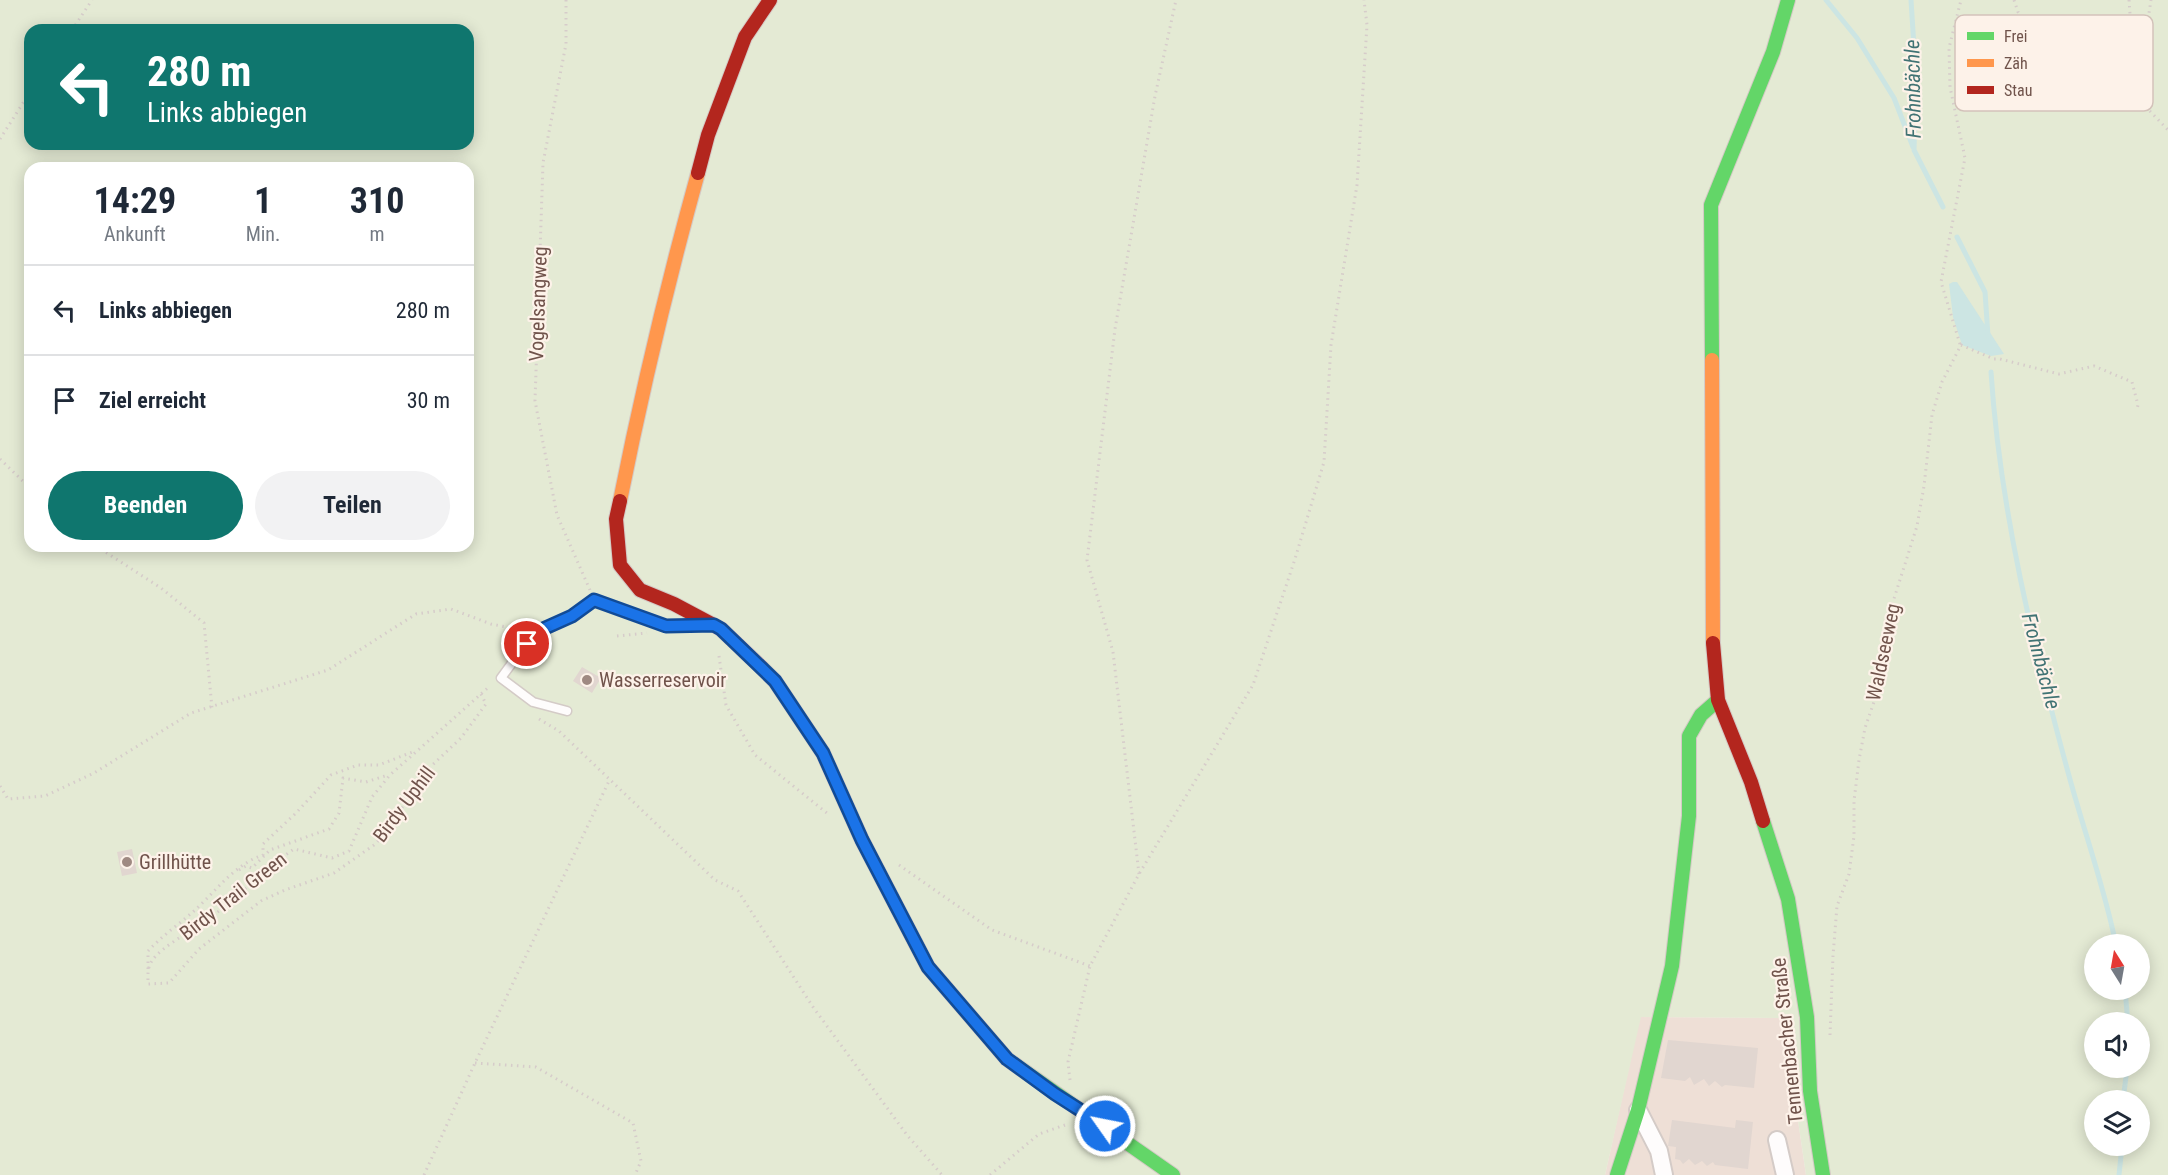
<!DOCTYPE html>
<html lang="de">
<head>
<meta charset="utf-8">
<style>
  body { margin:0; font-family:"Roboto Condensed",sans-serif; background:#f2f2f3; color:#1f2937; height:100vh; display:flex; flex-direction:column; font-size:22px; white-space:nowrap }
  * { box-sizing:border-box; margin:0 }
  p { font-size:20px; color:#747a83 }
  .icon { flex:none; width:33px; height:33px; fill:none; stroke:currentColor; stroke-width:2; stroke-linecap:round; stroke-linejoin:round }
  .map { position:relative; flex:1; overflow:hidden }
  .sheet { position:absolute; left:24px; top:162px; width:450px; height:390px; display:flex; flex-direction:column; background:#fff; border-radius:18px; box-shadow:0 3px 15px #0003 }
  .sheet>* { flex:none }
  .top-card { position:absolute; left:24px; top:24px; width:450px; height:126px; border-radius:18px; box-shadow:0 3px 15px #0003; background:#0f766e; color:#fff; overflow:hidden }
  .needle { width:39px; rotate:349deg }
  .controls { position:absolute; left:2084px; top:934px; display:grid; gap:12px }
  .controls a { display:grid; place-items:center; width:66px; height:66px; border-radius:50%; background:#fff; box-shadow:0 3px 15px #0003; font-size:30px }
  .pin { position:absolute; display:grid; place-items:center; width:51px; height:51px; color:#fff; margin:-26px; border:3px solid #fff; border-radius:50%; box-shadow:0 2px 6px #0007 }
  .me { position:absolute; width:66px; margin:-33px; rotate:303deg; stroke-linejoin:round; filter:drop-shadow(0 0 4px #0008) }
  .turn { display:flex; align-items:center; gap:21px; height:126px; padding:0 24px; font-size:27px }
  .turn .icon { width:78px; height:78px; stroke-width:2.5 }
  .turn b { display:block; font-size:42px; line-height:51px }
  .eta { display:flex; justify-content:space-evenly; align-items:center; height:102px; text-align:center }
  .eta b { font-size:36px; font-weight:700; line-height:42px }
  .action { display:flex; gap:12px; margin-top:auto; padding:12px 24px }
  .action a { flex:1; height:69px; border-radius:36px; background:#0f766e; color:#fff; font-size:24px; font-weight:700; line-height:69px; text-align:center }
  .action a+a { background:#f2f2f3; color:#1f2937 }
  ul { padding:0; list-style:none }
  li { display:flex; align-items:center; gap:18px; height:90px; padding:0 24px; border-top:2px solid #e0e1e3 }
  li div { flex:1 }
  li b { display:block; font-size:22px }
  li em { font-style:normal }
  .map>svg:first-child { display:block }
  .residential { fill:#eedfd6 }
  .green { fill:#e4ead4; fill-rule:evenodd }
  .water { fill:#cce5e3 }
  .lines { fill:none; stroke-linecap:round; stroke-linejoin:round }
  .stream { stroke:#cce5e3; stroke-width:5 }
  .building { fill:#e1d6d0 }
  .lane-casing { stroke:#d4cbc7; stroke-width:11 }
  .street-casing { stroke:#d4cbc7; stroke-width:20 }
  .fast-casing { stroke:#d4c9c5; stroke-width:16 }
  .slow-casing { stroke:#d4c9c5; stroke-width:16 }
  .jam-casing { stroke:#d4c9c5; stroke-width:16 }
  .path { stroke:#d6ccca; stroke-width:3; stroke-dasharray:1.5 4.5; stroke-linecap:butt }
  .lane { stroke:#fefcfc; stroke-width:8 }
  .street { stroke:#fefcfc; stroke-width:16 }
  .fast { stroke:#63d668; stroke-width:14 }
  .slow { stroke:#ff974d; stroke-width:14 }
  .jam { stroke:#b3261e; stroke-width:14 }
  .route-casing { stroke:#114b97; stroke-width:15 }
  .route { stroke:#1a73e8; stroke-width:10 }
  .poi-dot { fill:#9f8982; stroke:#fdf2e9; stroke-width:2 }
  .labels { text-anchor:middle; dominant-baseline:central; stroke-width:4.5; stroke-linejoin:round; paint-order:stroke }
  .street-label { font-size:20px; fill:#70534b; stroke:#fdf2e9 }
  .poi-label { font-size:20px; fill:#70534b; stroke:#fdf2e9; text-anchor:start }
  .water-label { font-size:21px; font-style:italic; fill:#417374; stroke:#fdf2e9 }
  .key { fill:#fdf2e9; stroke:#d3c2ba; stroke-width:1.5 }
  .key-label { font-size:16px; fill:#70534b }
</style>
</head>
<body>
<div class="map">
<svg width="2168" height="1175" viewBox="0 0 2168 1175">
  <rect width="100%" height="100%" fill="#f5eee8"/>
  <path class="residential" d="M1640,1017L1783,1018L1806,1175H1605Z"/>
  <path class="green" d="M0,0H2168V1175H1806L1783,1018L1641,1017L1605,1175H0ZM30,30H468V144H30ZM30,168H468V546H30ZM2094,945H2139V990H2094ZM2094,1023H2139V1068H2094ZM2094,1101H2139V1146H2094Z"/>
  <path class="water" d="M1953,282H1957L2004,354L1991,356L1962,345L1953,317L1949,284Z"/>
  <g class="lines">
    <path class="stream" d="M1826,0L1857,38L1894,98L1913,147
      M1911,0L1916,78L1914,150L1943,207
      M1957,237L1985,292L1988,336
      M1991,372C2000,511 2034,649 2071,783C2086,837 2105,890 2116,945
      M2125,990L2128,1023
      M2123,1101L2127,1068
      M2119,1175L2122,1146"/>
  </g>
  <path class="building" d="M582,667L601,678L592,693L573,681Z
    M132,849L137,873L122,876L117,852Z
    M1668,1040L1758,1048L1754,1088L1725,1085L1722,1087L1715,1081L1709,1086L1704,1079L1694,1085L1690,1077L1685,1081L1661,1078Z
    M1672,1120L1735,1128L1736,1120L1753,1122L1748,1169L1715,1165L1713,1162L1707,1166L1702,1161L1695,1165L1689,1159L1683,1164L1680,1160L1675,1159L1676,1147L1668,1146Z"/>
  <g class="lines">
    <g class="lane-casing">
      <path id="lane" d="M567,711L533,702L501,678L534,633L572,616L594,600L665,626L701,625"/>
    </g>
    <g class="street-casing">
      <path id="street" d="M1638,1110L1659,1151L1664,1175
        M1777,1140L1785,1175"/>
    </g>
    <g class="fast-casing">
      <path id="fast" d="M1712,360L1711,205L1773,52L1788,0
        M762,668L775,681L823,753L862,840L928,967L1007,1059L1173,1175
        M1763,821L1788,899L1807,1017L1810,1091L1823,1175
        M1617,1175L1638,1110L1672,966L1689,816V736L1701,715L1718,700"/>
    </g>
    <g class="slow-casing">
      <path id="slow" d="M1712,360L1713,643
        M620,501C642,391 668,281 698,173"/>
    </g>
    <g class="jam-casing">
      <path id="jam" d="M698,173L708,135L745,37L770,0
        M620,501L616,519L620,565L640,590L674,604L721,629L762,668
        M1713,643L1718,700L1751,782L1763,821"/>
    </g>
    <path class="path" d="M566,0V44L543,163L535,401L557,515L590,590
      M2014,0L2018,12L2048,47L2106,98L2147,108
      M2129,0L2133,55L2147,108L2168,130
      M72,30L92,0
      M2134,52L2149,13L2151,0
      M0,139L30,92
      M1960,344L1941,282L1965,158L1950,87L1949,48L1961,0
      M0,459L30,488
      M96,546L161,588L204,623L212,708
      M617,636L647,633
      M719,656L726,705L755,755L828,814
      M481,694L486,704L461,738L426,771L384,835L374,845L334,873L285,890L261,901L199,949L169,983L148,984C148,976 147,968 152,961C161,946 196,929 211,917C240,896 264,869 294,849L332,858L349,851L372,797L390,775L481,694L490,686
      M539,719L559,731L715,880L738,891L813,1007L907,1135L942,1175
      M0,786L8,799L45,796L94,773L191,713L328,670L416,614L451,609L491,624L521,630
      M899,865L992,930L1090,966
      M239,870L246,866L252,868L270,850L329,829L339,813L343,778L366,782L388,775
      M1139,874L1113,652L1087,560L1115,329L1155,96L1176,0
      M148,969V951C162,936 179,924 194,911C216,891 235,864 263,855V844L296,813L331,775L358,765H379L415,751
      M1830,1035L1833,956L1837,906L1849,874L1854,836V801L1859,760L1865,728L1876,696L1886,624L1917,526L1924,486L1932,415L1942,382L1961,345L1994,359H2000L2059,374L2094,366L2132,382L2138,405L2137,409
      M475,1063L536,1067L633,1123L641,1161L635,1175
      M1070,1080L1068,1062L1090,966L1139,874L1253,685L1295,559L1324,462L1331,345L1357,185L1367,25L1364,0
      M424,1175L475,1063L609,781
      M990,1175L1039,1134L1065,1125"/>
    <use href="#lane" class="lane"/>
    <use href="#street" class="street"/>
    <use href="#fast" class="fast"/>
    <use href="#slow" class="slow"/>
    <use href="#jam" class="jam"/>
  </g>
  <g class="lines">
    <g class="route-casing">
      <path id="route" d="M527,644L534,633L572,616L594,600L666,626L714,625L721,629L775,681L823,753L862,840L928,967L1007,1059L1055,1094L1105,1126"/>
    </g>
    <use href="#route" class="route"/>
  </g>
  <g class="poi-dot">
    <circle cx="587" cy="680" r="6"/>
    <circle cx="127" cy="862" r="6"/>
  </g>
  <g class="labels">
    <g class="street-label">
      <text transform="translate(538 304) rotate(-88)">Vogelsangweg</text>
      <text transform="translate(1883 652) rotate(-78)">Waldseeweg</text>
      <text transform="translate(404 804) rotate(-53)">Birdy Uphill</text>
      <text transform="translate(233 896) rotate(-38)">Birdy Trail Green</text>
      <text transform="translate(1787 1041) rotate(-96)">Tennenbacher Straße</text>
    </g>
    <g class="poi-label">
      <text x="599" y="680">Wasserreservoir</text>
      <text x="139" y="862">Grillhütte</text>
    </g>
    <g class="water-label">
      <text transform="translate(1913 89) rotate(-91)">Frohnbächle</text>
      <text transform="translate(2041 661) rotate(75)">Frohnbächle</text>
    </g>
  </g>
  <rect x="1955" y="15" width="198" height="96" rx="9" class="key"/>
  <rect x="1967" y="32" width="27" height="8" fill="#63d668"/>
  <rect x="1967" y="59" width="27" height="8" fill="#ff974d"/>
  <rect x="1967" y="86" width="27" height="8" fill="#b3261e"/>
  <g class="key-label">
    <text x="2004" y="42">Frei</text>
    <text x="2004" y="69">Zäh</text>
    <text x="2004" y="96">Stau</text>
  </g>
</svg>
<div class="controls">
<a><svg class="needle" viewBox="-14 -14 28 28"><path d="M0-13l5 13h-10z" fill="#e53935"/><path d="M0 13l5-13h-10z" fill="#747a83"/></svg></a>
<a><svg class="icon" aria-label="sound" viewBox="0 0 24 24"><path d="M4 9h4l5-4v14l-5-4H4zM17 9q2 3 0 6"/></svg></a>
<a><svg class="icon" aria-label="layers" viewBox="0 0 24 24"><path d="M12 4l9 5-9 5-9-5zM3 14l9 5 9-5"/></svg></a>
</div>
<div class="pin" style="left:527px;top:644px;background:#d93025"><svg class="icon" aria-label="arrive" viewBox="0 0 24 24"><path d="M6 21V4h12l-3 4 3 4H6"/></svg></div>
<svg class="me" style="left:1105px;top:1126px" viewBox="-20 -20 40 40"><circle r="17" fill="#1a73e8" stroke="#fff" stroke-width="3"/><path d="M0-11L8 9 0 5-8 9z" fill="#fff"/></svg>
<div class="top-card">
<div class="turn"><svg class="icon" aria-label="left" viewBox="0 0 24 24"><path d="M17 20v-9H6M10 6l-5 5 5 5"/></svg><div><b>280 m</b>Links abbiegen</div></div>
</div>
<section class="sheet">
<div class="eta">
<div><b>14:29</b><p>Ankunft</p></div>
<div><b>1</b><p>Min.</p></div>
<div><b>310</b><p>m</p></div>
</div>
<ul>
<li><svg class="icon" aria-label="left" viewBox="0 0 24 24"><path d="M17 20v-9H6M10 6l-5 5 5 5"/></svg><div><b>Links abbiegen</b></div><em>280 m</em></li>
<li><svg class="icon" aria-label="arrive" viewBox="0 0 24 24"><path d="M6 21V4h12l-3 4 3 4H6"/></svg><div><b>Ziel erreicht</b></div><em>30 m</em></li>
</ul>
<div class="action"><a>Beenden</a><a>Teilen</a></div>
</section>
</div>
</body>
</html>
